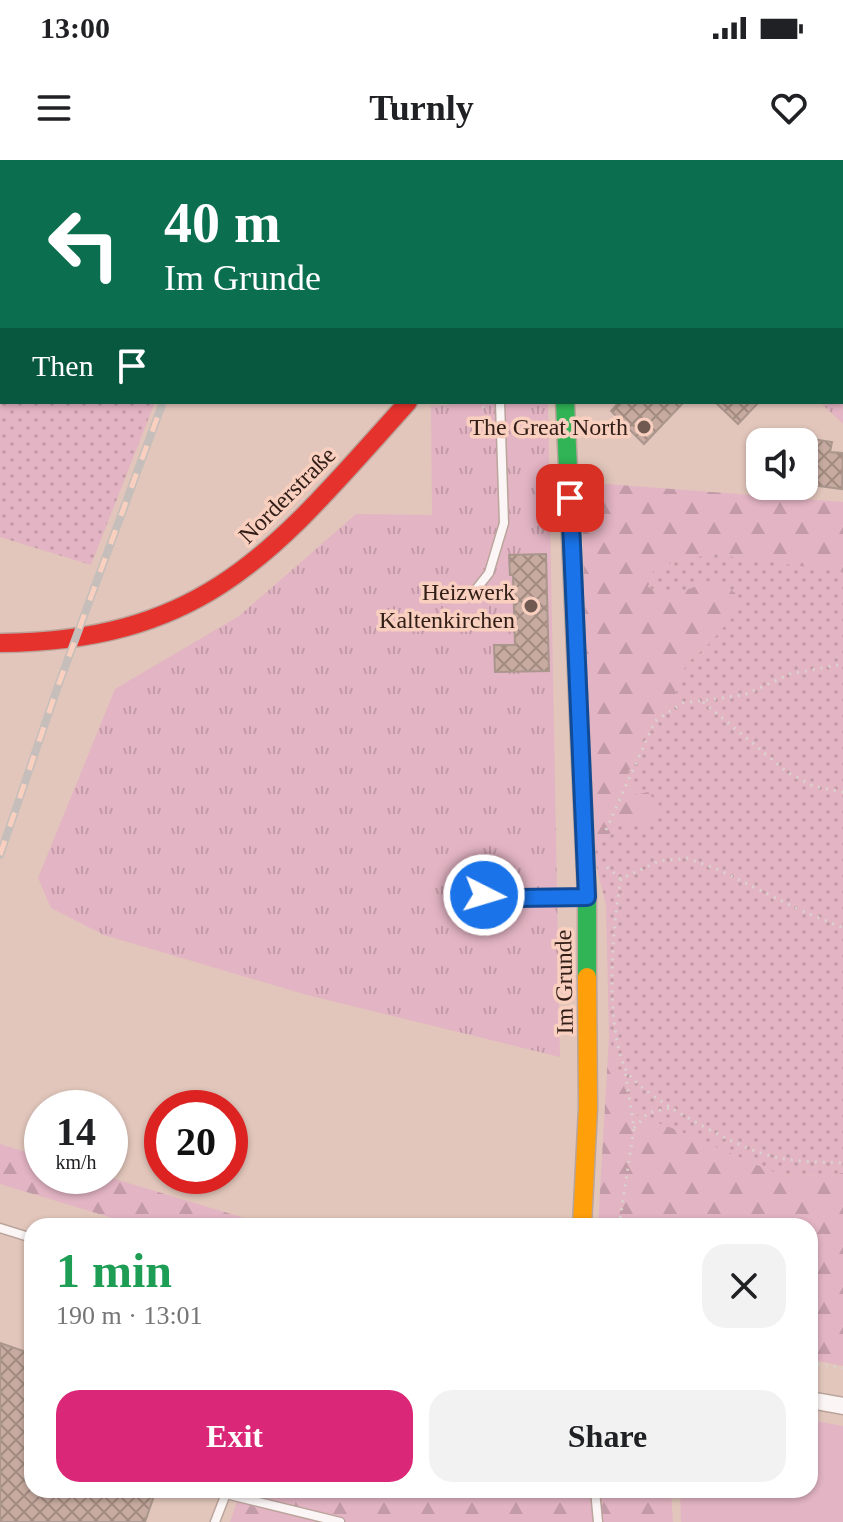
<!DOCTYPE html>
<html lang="en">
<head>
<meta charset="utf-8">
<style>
  body { margin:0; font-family:"Times New Roman",serif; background:#f2f2f2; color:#202124; height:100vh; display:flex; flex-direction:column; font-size:30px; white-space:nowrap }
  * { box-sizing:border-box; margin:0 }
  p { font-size:26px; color:#757577 }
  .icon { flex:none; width:44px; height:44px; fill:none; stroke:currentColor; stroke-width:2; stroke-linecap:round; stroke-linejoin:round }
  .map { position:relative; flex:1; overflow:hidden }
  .details { position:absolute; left:24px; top:1058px; width:794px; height:280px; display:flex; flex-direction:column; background:#fff; border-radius:24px; box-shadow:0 2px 6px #0004 }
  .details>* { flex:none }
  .hud { position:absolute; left:0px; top:0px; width:844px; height:244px; box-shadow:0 2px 6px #0004; background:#0b6e4f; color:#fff; overflow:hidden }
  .buttons { position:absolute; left:746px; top:268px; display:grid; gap:16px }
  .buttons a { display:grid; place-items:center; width:72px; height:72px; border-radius:16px; background:#fff; box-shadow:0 2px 6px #0004; font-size:40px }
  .speed { position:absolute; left:24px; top:930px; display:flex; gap:16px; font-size:40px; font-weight:700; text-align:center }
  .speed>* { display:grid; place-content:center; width:104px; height:104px; border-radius:50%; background:#fff; box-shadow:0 2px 6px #0004; line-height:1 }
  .speed small { font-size:20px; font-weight:400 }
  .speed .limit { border:12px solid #d22; background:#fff; color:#111 }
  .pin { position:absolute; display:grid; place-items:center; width:68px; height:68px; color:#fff; margin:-34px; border-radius:16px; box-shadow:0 4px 12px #0006 }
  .me { position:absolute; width:88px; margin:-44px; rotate:95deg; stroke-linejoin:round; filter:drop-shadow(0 0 6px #0008) }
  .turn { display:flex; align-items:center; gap:28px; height:168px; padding:0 32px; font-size:36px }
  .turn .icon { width:104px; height:104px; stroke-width:2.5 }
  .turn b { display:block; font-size:56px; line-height:68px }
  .then { display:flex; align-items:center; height:76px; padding:0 32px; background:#0003; gap:16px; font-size:30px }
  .round { display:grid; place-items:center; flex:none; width:84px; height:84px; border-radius:24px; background:#f2f2f2 }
  .headline { display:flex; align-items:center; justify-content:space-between; height:136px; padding:0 32px }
  h1 { font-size:48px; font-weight:700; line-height:60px; color:#1e9e55 }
  .action { display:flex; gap:16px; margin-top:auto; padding:16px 32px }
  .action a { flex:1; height:92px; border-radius:24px; background:#db2777; color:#fff; font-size:32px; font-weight:700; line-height:92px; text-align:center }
  .action a+a { background:#f2f2f2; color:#202124 }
  .status { display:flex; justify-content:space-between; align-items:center; height:56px; padding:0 40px; background:#fff; direction:ltr }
  .status svg { height:22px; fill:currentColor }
  header { display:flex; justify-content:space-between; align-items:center; height:104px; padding:0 32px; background:#fff; font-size:36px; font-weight:700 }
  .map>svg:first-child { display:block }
  .grass { fill:url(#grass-dots) }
  .forest { fill:url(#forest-firs) }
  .park { fill:url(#park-tufts) }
  .pitch { fill:#e3b4c3 }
  .building { fill:url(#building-cross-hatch); stroke:#ab968d; stroke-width:2 }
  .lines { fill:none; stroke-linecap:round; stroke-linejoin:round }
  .lane-casing { stroke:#baa49b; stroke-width:11 }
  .street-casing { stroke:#baa49b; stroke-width:19 }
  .fast-casing { stroke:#baa49b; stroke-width:21 }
  .slow-casing { stroke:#baa49b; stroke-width:21 }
  .jam-casing { stroke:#baa49b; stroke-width:21 }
  .path { stroke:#dbd2ce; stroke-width:3; stroke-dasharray:2 6; stroke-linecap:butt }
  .lane { stroke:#fbf6f5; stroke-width:8 }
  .street { stroke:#fbf6f5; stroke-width:16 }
  .fast { stroke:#30b455; stroke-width:18 }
  .slow { stroke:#ff9f0a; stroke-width:18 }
  .jam { stroke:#e5322d; stroke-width:18 }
  .rail-casing { stroke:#c5beba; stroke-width:8 }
  .rail { stroke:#f9cfbf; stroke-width:5; stroke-dasharray:15; stroke-linecap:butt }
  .route-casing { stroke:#114b97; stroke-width:20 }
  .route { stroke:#1a73e8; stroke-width:14 }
  .poi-dot { fill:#6f5950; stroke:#f9cfbf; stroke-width:3 }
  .labels { text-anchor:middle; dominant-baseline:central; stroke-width:7; stroke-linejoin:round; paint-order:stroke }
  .poi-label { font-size:24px; fill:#311e17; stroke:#f9cfbf; text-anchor:end }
  .street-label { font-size:24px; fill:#311e17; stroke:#f9cfbf }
</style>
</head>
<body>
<div class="status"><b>13:00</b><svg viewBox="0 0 49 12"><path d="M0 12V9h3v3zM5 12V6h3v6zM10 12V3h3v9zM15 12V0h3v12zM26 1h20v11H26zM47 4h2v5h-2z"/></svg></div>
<header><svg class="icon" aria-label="menu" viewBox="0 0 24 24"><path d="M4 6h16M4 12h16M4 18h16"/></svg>Turnly<svg class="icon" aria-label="heart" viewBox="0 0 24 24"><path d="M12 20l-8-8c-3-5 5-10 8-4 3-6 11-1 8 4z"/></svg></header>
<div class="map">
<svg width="843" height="1362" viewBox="0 0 843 1362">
  <defs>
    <pattern id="grass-dots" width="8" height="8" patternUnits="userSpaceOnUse" patternTransform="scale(2)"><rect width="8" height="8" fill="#e3b4c3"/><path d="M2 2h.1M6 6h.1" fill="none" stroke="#c39aa7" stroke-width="1.8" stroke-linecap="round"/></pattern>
    <pattern id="forest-firs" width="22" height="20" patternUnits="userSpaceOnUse" patternTransform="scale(2)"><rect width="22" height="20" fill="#e3b4c3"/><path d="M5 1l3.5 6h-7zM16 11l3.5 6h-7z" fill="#c39aa7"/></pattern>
    <pattern id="park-tufts" width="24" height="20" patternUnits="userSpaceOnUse" patternTransform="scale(2)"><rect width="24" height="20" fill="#e3b4c3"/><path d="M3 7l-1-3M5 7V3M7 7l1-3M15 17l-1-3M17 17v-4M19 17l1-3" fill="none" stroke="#c39aa7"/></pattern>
    <pattern id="building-cross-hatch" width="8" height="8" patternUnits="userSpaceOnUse" patternTransform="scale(2)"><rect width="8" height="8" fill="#c7aba0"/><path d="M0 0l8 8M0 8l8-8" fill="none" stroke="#a28b81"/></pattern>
  </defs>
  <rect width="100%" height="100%" fill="#e2c6bb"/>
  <path class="grass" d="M37,0H256L37,2Z
    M0,140L2,242H155L91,405L0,377Z
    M715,394L843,412V1013L820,1016L778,1014L672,968L637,956L620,917L609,877L606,745L592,689L623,662L635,635L625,620L647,569L675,535L686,504L707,486L718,418L670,436L648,427L654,409L683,399Z"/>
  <path class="forest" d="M581,322L843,342V412L715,394L683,399L654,409L648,427L670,436L718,418L736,434L734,456L707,486L686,504L675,535L647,569L625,620L635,635L648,632L661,648L653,663L623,662L592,689Z
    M609,877L620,917L637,956L672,968L778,1014L820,1016L843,1013V1206L810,1199V1066H598Z
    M0,984L42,997V1016H105L271,1066H139L0,1024Z
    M241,1330H671L673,1362H230Z"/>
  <path class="park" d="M675,0H843V264L820,242H842V2H673Z
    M481,242H548L560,897L307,835L104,775L51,748L38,718L115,529L239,456L356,354L432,355L431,246Z"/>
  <path class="pitch" d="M810,1260L843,1266V1362H681L680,1330H810Z"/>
  <path class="building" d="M619,242H684L644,284L611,251Z
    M715,242H759L738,264Z
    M812,279L832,282L830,292L843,293L842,329L804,324V288L811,289Z
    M546,394L549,511L495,512L494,485H515L513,415H510L509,395Z
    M0,1183L32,1194V1330H156L145,1362H0Z"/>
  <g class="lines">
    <g class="lane-casing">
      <path id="lane" d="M470,437L489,413L504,363L500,242
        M484,735L517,738L583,737
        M0,1068L32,1078
        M595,1330L598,1362
        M226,1334L340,1362
        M215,1362L227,1331"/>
    </g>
    <g class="street-casing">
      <path id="street" d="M588,0L590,2
        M810,1240L843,1246"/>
    </g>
    <g class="fast-casing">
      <path id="fast" d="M565,242L587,737V817"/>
    </g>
    <g class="slow-casing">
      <path id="slow" d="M629,2L631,0
        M582,1066L588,948L587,817"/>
    </g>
    <g class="jam-casing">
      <path id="jam" d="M0,483C210,481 278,386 408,242"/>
    </g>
    <path class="path" d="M491,0L493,2
      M278,2L279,0
      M323,2L324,0
      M668,2L670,0
      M476,242L486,249
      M703,542L787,612L813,626L843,632
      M606,670L655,561L683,543L744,535L790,514L843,504
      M607,707L621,719L659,701L687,698L719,710L800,750L843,768
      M621,719C612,767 605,863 625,908C636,934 729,982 758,992C784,1002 815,1002 843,1003
      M634,968L648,953L671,948
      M619,1066L634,968L625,910
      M810,1203L843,1208"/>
    <use href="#lane" class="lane"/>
    <use href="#street" class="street"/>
    <use href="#fast" class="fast"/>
    <use href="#slow" class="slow"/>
    <use href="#jam" class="jam"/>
    <g class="rail-casing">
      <path id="rail" d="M267,2L268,0
        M0,695L58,526L163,242"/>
    </g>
    <use href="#rail" class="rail"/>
  </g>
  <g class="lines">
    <g class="route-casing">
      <path id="route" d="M484,735L517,738L587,737L570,338"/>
    </g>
    <use href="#route" class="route"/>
  </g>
  <g class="poi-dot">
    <circle cx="644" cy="267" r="8"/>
    <circle cx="531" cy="446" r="8"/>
  </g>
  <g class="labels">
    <g class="poi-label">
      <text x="628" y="267">The Great North</text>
      <text x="515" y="432">Heizwerk<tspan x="515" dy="28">Kaltenkirchen</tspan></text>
    </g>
    <g class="street-label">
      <text transform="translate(287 335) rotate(-45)">Norderstraße</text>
      <text transform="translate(564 822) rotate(-91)">Im Grunde</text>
    </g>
  </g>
</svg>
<div class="buttons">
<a><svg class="icon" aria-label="sound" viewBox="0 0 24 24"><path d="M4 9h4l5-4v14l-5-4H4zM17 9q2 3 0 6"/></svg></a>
</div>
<div class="speed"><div>14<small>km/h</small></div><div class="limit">20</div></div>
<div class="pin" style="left:570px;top:338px;background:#d93025"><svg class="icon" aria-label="arrive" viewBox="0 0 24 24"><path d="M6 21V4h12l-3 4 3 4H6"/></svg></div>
<svg class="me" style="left:484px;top:735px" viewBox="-20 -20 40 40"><circle r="17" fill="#1a73e8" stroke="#fff" stroke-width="3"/><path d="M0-11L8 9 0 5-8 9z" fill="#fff"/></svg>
<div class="hud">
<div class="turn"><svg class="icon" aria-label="left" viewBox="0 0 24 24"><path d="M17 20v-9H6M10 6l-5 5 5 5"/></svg><div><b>40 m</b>Im Grunde</div></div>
<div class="then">Then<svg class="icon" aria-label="arrive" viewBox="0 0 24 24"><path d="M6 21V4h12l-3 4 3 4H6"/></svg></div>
</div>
<section class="details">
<div class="headline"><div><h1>1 min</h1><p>190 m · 13:01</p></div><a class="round"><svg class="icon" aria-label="close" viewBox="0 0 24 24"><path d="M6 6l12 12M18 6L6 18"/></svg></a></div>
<div class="action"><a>Exit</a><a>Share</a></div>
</section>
</div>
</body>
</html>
